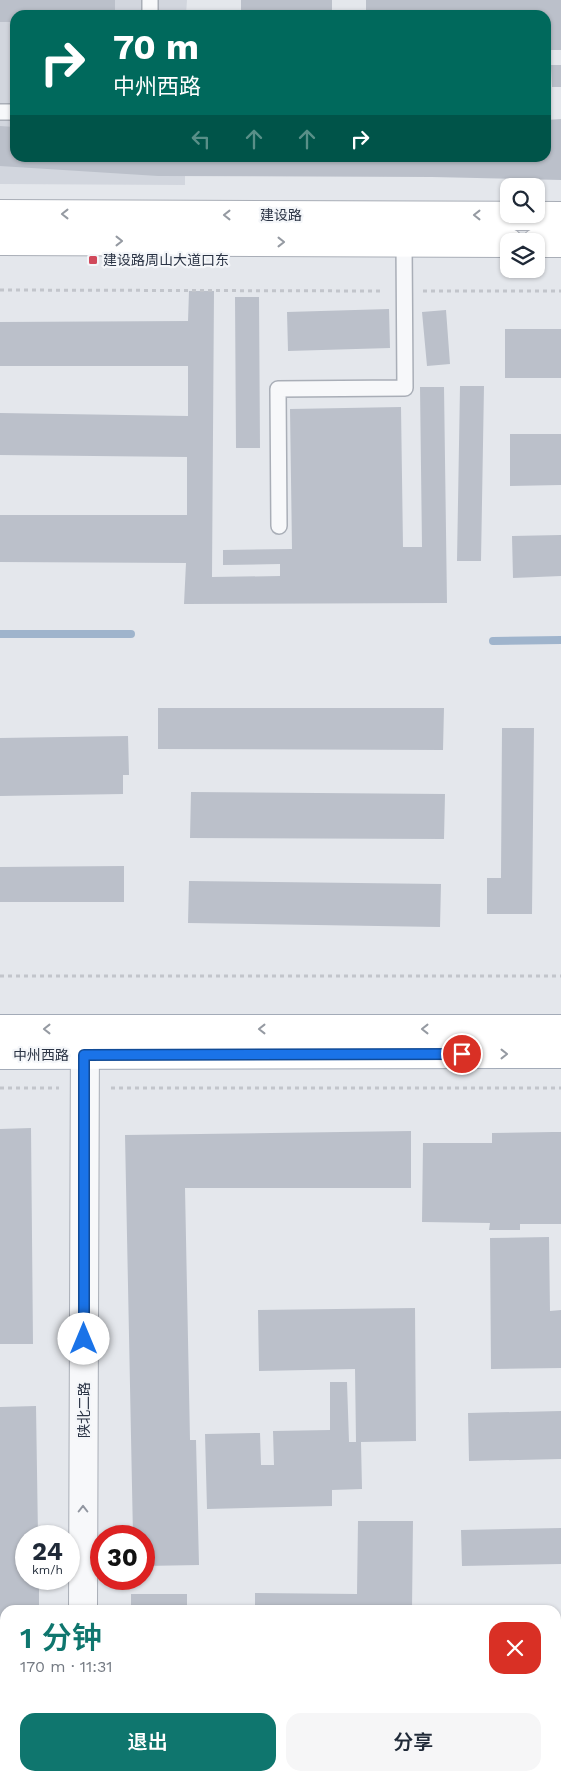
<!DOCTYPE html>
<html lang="zh">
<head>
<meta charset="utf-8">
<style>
  body { margin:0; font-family:"Work Sans","Noto Sans SC",sans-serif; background:#f6f6f7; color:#1f2937; height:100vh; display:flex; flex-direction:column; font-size:19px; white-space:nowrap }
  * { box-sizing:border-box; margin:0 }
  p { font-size:16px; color:#747a83 }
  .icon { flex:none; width:28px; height:28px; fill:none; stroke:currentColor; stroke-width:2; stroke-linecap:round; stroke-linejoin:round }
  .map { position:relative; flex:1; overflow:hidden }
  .drawer { position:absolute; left:0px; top:1605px; width:561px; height:176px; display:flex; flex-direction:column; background:#fff; border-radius:15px 15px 0 0; box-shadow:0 1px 4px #0004 }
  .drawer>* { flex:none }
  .hud { position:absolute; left:10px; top:10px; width:541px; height:152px; border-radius:15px; box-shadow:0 1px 4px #0004; background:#00695c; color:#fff; overflow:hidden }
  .controls { position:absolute; left:500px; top:178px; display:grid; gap:10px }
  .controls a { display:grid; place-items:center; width:45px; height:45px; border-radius:10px; background:#fff; box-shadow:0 1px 4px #0004; font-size:25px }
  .speed { position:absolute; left:15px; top:1525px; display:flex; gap:10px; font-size:25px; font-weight:700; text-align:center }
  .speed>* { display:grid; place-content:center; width:65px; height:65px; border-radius:50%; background:#fff; box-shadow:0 1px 4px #0004; line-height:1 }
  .speed small { font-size:12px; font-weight:400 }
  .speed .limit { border:8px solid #d22; background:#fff; color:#111 }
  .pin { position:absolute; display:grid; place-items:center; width:42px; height:42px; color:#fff; margin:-21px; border:2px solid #fff; border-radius:50%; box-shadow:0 1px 5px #0007 }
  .me { position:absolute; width:55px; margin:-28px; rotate:0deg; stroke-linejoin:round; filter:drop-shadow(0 0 4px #0008) }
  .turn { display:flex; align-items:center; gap:18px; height:105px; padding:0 20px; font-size:22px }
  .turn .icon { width:65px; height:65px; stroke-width:2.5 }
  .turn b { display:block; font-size:35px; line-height:42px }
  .lanes { display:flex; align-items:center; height:48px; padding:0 20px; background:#0003; justify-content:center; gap:25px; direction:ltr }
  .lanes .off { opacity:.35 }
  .round { display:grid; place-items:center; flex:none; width:52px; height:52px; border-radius:15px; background:#f6f6f7 }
  .head { display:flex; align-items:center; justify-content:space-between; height:85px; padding:0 20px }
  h1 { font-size:30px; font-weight:600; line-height:38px; color:#0f766e }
  .cta { display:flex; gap:10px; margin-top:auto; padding:10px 20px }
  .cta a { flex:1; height:58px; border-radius:15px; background:#0f766e; color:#fff; font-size:20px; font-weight:600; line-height:58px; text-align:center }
  .cta a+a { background:#f6f6f7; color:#1f2937 }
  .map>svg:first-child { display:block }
  .built { fill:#d2d6de }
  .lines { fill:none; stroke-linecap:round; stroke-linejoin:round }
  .stream { stroke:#9fb4cc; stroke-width:8 }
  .building { fill:#bbc0ca }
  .lane-casing { stroke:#a9aeb7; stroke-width:18 }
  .street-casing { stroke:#a9aeb7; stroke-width:30 }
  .secondary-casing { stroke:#a9aeb7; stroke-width:30 }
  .primary-casing { stroke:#a3abb8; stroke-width:30 }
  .path { stroke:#c2c5cb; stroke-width:3; stroke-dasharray:4 4; stroke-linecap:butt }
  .lane { stroke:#f7f8fa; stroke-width:15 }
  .street { stroke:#f7f8fa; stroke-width:28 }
  .secondary { stroke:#fff; stroke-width:28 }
  .primary { stroke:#fff; stroke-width:28 }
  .oneway { stroke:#959aa2 }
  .oneway2 { stroke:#9196a0 }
  .route-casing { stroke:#114b97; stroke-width:12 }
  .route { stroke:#1a73e8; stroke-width:9 }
  .poi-dot { fill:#d1495b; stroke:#f4f6f9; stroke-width:2 }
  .labels { text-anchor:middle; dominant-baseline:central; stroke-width:4.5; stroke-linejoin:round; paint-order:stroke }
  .street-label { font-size:14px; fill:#2b3445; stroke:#f4f6f9 }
  .poi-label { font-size:14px; fill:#2b3445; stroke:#f4f6f9; text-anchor:start }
</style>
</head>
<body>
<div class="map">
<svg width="561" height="1781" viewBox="0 0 561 1781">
  <rect width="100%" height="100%" fill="#e4e7ec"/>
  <path class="built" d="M0,0H187L186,15H15V158H185V185L0,184Z
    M0,1668H5V1776H39V1781H0Z"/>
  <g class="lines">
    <path class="stream" d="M0,634H131
      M493,641L561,640"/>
  </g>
  <path class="building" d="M0,0H115V15H15V22H0Z
    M241,0H332V15H241Z
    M366,0H561V50H546V15H366Z
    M551,65H561V87H552Z
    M561,119V180L432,177L158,176L0,166V126L15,127V158H546V120Z
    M189,291H214L212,577L280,576V564L223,565V550L292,549L290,409L401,407L403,547H422L420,387H444L447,603L184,604L186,563L0,562V515H187V457L0,455V413L188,416V366H0V322L188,321Z
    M235,297H259L260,448H236Z
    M389,309L390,348L288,351L287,312Z
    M446,310L450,364L427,366L422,312Z
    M505,329H561V378H505Z
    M460,386H484L481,561H457Z
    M510,434H561V485L510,486Z
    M561,535V576L513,578L512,536Z
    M158,708H444L443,750L158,749Z
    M502,728H534L532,914H487V878H501Z
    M128,736L129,775H123V794L0,796V738Z
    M191,792L445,794L444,839L190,838Z
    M124,866V902H0V867Z
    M189,881L441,884L440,927L188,923Z
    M31,1128L33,1344H0V1129Z
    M411,1131V1188H185L190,1440H196L199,1565L144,1566V1536H133L125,1135Z
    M553,1132H561V1224H520V1230H489L490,1223L422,1222L423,1143H492V1133Z
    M549,1237L550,1311L561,1310V1368L491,1369L490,1238Z
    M415,1308L416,1441L361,1442L362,1489L332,1490V1506L207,1509L205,1434L260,1433L261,1465H274L273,1431L330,1430V1382H347L349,1442H356L355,1369L259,1371L258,1310Z
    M36,1406L38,1536H26V1579H39V1610H5V1621H0V1407Z
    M561,1411V1459L469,1461L468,1413Z
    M358,1521H413L412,1610H255V1593L357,1594Z
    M561,1528V1564L462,1566L461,1530Z
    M131,1594H187V1610H131Z
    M556,1647H561V1700H556Z
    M0,1739H5V1776H25V1781H0Z
    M556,1772H561V1781H378V1776H556Z
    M131,1776H346V1781H131Z"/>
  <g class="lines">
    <g class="lane-casing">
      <path id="lane" d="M150,15V0
        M0,112H15
        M279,526L278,389L405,388L404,243"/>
    </g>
    <g class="street-casing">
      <path id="street" d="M83,1610L85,1032
        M0,1649H5
        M83,1781V1776"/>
    </g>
    <g class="secondary-casing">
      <path id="secondary" d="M0,214L561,216
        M0,241L509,243
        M536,243H561"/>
    </g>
    <g class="primary-casing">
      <path id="primary" d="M0,1029H561
        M0,1055L561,1054"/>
    </g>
    <path class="path" d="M0,290L384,291
      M423,291H561
      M0,976H561
      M0,1088H59
      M111,1088H561"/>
    <use href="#lane" class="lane"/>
    <use href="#street" class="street"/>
    <use href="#secondary" class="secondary"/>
    <use href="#primary" class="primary"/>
  </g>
  <defs><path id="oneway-chevron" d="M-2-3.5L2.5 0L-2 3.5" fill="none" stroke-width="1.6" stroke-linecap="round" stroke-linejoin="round" transform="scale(1.25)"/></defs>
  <g class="oneway">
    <use href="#oneway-chevron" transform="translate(65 214) rotate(-180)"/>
    <use href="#oneway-chevron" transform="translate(227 215) rotate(-180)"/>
    <use href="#oneway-chevron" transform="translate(477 215) rotate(-180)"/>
    <use href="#oneway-chevron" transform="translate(119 241)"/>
    <use href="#oneway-chevron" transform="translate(281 242)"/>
    <use href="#oneway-chevron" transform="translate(47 1029) rotate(-180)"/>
    <use href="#oneway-chevron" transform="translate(262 1029) rotate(180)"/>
    <use href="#oneway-chevron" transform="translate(425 1029) rotate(180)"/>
    <use href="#oneway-chevron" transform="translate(504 1054)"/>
  </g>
  <use class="oneway2" href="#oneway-chevron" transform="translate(83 1509) rotate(-90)"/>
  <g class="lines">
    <g class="route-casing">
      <path id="route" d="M84,1339V1055L462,1054"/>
    </g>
    <use href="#route" class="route"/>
  </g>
  <rect class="poi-dot" x="88" y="255" width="10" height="10" rx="2.5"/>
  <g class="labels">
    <g class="street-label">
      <text x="281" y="215">建设路</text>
      <text x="41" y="1055">中州西路</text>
      <text transform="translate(84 1410) rotate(-90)">陕北二路</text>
    </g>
    <g class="poi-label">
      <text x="103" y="260">建设路周山大道口东</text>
    </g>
  </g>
</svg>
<div class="controls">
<a><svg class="icon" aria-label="search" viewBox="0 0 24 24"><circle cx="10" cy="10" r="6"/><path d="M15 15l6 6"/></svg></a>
<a><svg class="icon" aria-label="layers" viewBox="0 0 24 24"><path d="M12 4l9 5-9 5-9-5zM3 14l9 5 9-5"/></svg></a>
</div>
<div class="speed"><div>24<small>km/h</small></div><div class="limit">30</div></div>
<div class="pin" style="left:462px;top:1054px;background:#d93025"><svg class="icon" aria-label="arrive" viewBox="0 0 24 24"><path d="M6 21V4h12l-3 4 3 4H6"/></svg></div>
<svg class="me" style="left:84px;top:1339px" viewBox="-20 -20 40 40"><circle r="19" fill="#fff"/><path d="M0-13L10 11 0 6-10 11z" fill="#1a73e8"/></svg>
<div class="hud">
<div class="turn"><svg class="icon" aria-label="right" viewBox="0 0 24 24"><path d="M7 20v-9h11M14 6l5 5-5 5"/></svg><div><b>70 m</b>中州西路</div></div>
<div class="lanes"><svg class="icon off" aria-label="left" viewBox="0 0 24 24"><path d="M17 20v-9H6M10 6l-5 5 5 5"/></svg><svg class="icon off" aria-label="ahead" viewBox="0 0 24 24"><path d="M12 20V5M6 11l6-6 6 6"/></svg><svg class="icon off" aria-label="ahead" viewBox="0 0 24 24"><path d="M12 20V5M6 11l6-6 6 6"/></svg><svg class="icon" aria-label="right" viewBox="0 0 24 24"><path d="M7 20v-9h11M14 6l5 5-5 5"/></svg></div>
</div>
<section class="drawer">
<div class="head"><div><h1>1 分钟</h1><p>170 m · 11:31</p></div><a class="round" style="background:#d93025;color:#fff"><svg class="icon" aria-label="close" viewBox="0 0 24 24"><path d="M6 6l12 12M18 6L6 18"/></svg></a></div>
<div class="cta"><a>退出</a><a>分享</a></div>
</section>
</div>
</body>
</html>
